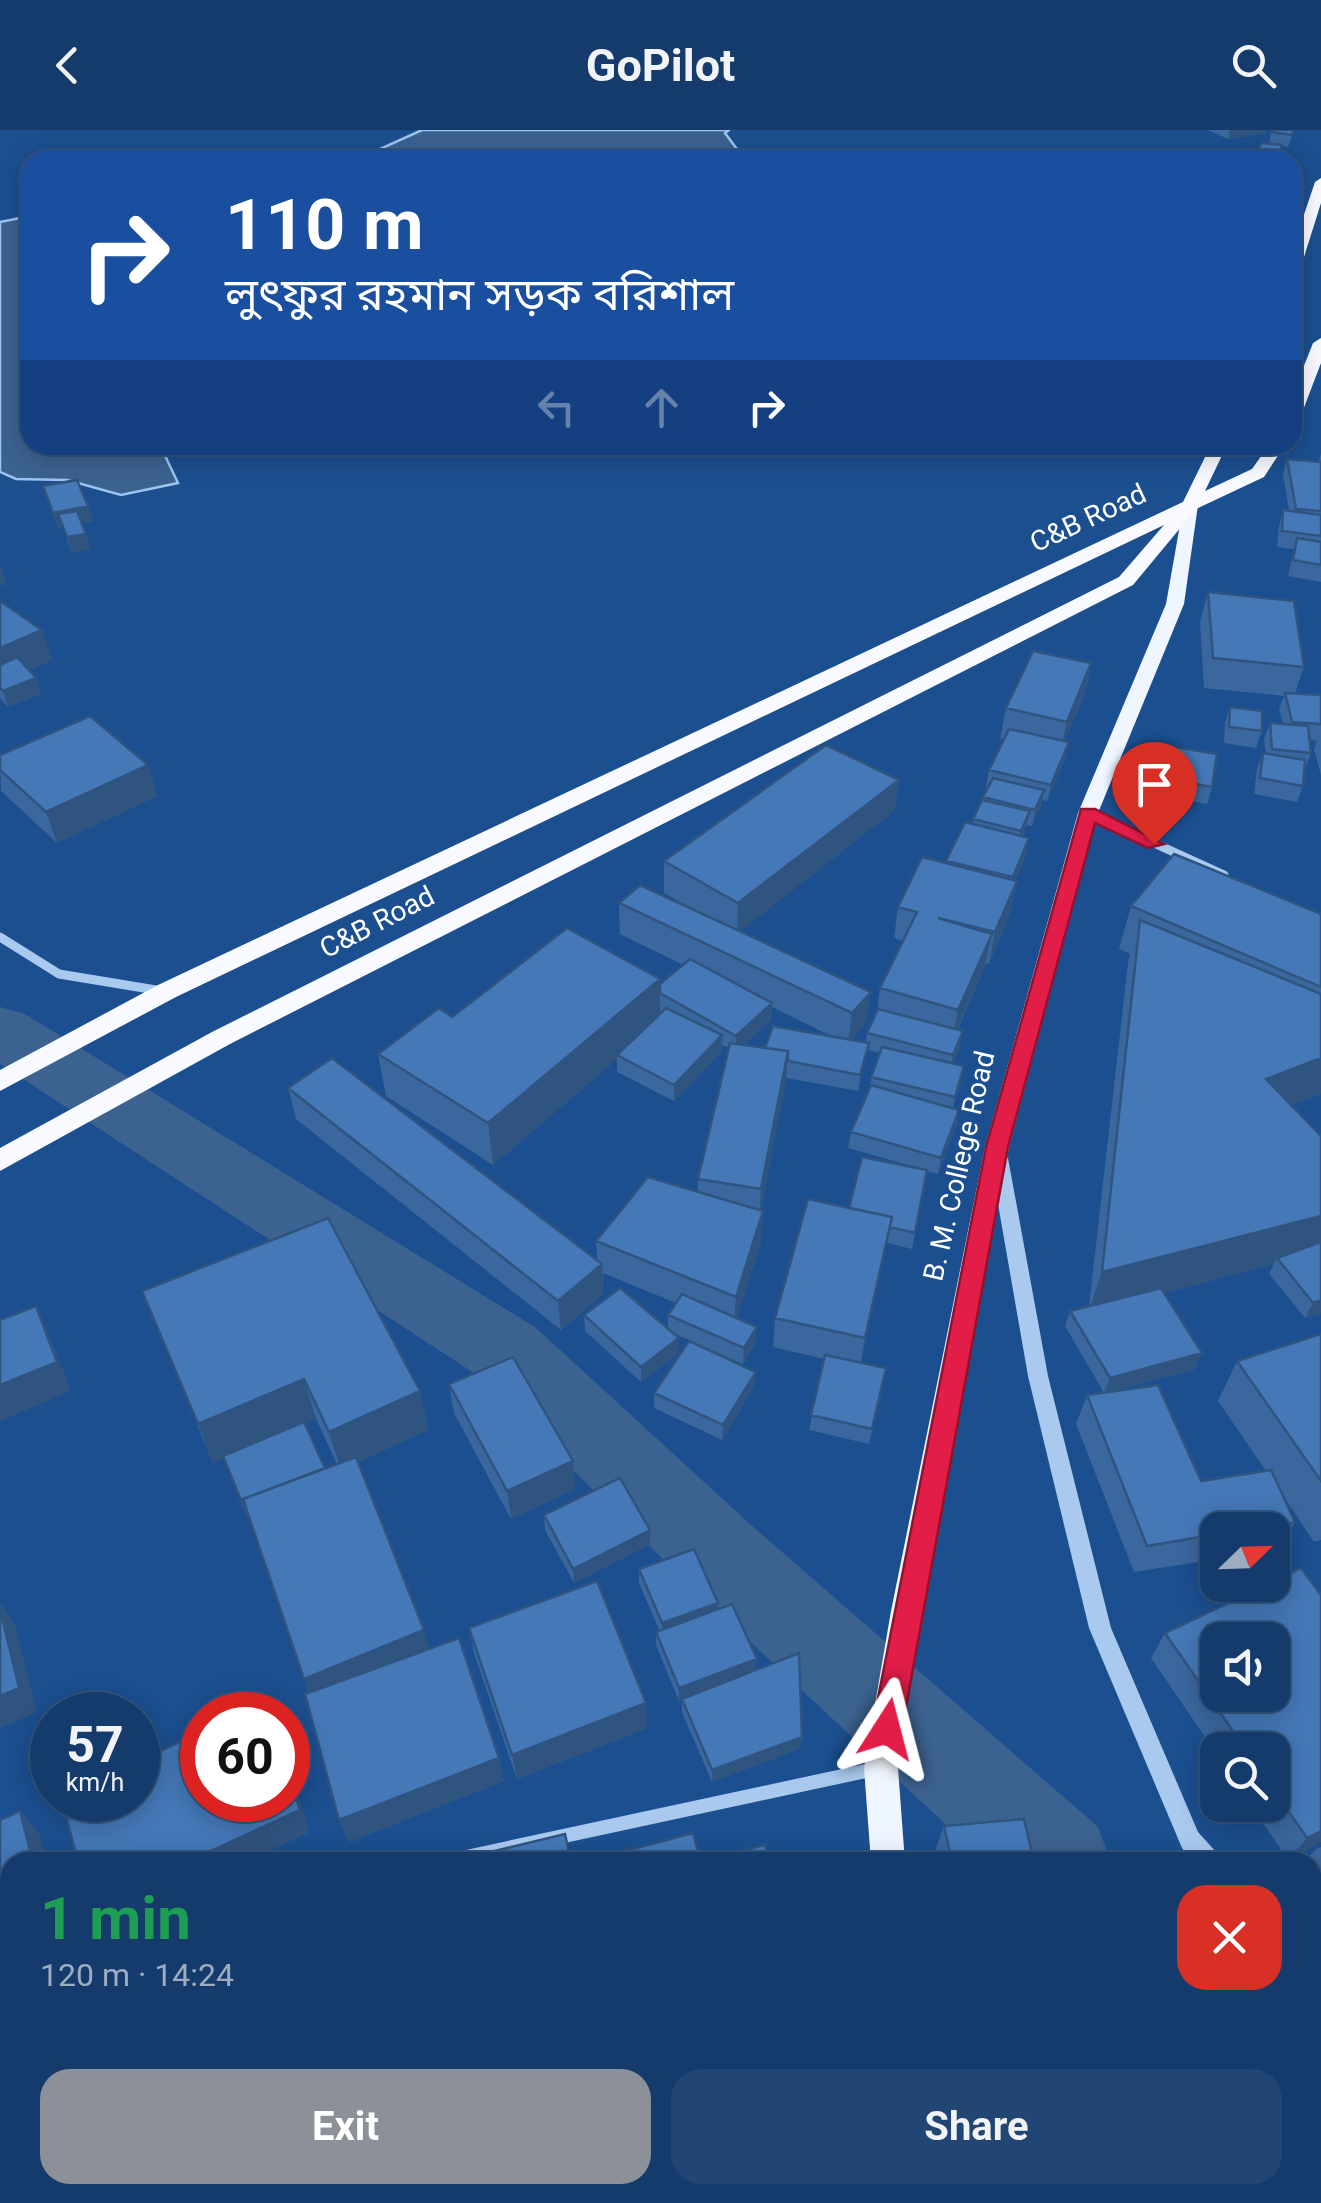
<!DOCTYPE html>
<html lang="en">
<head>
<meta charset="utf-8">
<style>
  body { margin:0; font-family:Roboto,"Noto Sans Bengali",sans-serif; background:#214673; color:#f1f3f6; height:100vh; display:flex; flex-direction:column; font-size:38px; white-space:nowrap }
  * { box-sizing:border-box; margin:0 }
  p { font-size:32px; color:#9dadc1 }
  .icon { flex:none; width:55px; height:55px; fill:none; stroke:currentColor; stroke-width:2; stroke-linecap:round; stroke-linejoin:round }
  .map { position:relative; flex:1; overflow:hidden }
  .side { position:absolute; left:0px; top:1722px; width:1322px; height:352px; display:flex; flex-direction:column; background:#143b6b; border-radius:30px 30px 0 0; box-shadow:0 5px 25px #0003,0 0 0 2px #33557e }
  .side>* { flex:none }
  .guide { position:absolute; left:20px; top:20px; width:1282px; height:305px; border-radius:30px; box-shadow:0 5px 25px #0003,0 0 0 2px #33557e; background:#1a4fa0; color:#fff; overflow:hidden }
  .needle { width:65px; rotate:67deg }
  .buttons { position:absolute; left:1200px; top:1382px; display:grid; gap:20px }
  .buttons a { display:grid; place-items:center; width:90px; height:90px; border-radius:20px; background:#143b6b; box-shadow:0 5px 25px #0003,0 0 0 2px #33557e; font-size:50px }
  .speed { position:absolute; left:30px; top:1562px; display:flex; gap:20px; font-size:50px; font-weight:700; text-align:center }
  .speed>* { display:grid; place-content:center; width:130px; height:130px; border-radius:50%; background:#143b6b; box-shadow:0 5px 25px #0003,0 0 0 2px #33557e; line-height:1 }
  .speed small { font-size:25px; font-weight:400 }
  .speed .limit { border:15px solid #d22; background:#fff; color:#111 }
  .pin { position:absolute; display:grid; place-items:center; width:85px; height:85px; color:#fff; margin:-102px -42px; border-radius:50% 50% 50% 0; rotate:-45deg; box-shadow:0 0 10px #0007 }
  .pin .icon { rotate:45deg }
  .me { position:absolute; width:110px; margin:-55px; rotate:9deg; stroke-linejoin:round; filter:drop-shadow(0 0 8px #0008) }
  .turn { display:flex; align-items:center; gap:35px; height:210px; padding:0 40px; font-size:45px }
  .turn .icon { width:130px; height:130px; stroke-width:2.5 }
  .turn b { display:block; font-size:70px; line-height:85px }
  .lanes { display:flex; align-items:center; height:95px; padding:0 40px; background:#0003; justify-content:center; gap:50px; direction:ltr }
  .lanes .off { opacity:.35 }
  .round { display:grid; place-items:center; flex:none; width:105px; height:105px; border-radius:30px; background:#214673 }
  .overview { display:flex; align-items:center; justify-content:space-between; height:170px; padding:0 40px }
  h1 { font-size:60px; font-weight:700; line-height:75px; color:#1e9e55 }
  .cta { display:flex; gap:20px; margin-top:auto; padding:20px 40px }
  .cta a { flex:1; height:115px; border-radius:30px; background:#8c9099; color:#fff; font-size:40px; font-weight:700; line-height:115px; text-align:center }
  .cta a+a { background:#214673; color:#f1f3f6 }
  header { display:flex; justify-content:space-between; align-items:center; height:130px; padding:0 40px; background:#143b6b; font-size:45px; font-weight:700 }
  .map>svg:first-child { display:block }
  .water { fill:#3c6290; stroke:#9cc4f0; stroke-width:2.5 }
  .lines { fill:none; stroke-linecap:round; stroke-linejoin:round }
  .canal { fill:#3c6290; fill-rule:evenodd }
  .minor-far1 { stroke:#a9c9ee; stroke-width:9 }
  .minor { stroke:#a9c9ee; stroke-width:14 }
  .tertiary { fill:#a9c9ee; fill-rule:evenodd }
  .primary { fill:#f0f6ff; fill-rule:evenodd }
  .trunk { fill:#f8faff; fill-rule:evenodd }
  .wall { fill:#3a679d; fill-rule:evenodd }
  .shaded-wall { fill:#305480 }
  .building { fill:#4478b7; stroke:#305480; stroke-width:2.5; fill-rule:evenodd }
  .route { fill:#e11d48; stroke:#92132f; stroke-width:2.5 }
  .labels { text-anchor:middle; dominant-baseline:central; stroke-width:8; stroke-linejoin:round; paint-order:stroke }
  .street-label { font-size:28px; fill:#fff; stroke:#1b4f8f }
</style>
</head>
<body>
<header><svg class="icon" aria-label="back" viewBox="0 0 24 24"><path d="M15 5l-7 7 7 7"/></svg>GoPilot<svg class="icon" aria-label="search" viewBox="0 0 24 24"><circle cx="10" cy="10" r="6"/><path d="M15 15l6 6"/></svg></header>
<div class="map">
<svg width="1321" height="2073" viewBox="0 0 1321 2073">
  <rect width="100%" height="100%" fill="#1b4f8f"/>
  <path class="water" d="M422,0H729L725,3L745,30H337L367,25Z
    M30,86V315H160L178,353L121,365L67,350L16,349L0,342V92Z"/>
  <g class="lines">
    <path class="canal" d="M0,877L25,884L535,1197L750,1394L1097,1696L1112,1732H986L686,1452L477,1245L0,934Z
      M1312,1967L1321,1970V2073H1279L1272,2065H1312Z"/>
    <path class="minor-far1" d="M1088,683L1224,745
      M0,807L59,844L162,861"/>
    <path class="minor" d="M443,1732L875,1639"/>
    <path class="tertiary" d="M999,1021L1008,1028L1048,1246L1111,1498L1198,1702L1217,1723L1220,1732H1193L1182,1718L1089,1498L1028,1246L990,1028Z
      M1312,1853L1321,1856V1889L1312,1885Z"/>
    <path class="primary" d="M1184,372L1198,375L1184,474L1098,683L1009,1017L921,1481L898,1638L905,1732H871L864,1638L891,1481L985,1017L1078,683L1166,474Z
      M920,2065H958L960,2073H922Z"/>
    <path class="trunk" d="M1321,48V73L1299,143L1292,147V120L1315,52Z
      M1321,208V233L1300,288L1292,293V266L1313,213Z
      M1211,315H1227L1205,361L1252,339L1269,315H1285L1264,347L1196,379L1133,455L230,914L0,1041V1018L212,902L1119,447L1164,395L176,867L0,961V940L158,855L1183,372Z"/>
  </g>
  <path class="wall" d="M1208,0H1266V3L1228,9Z
    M1272,0H1294L1288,17L1281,16L1278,30H1255L1261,13H1269Z
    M1321,324V452L1288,446L1294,419L1277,417L1279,396L1283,380L1289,381L1283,344L1287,329L1318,332Z
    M43,356L88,376L93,391L82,393L91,419L72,423L62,397L58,398Z
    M1208,462L1304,537L1295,563L1321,565V645L1314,619L1317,611L1310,610L1311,623L1305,639L1303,656L1297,672L1254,664L1257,639L1263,623H1266L1264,609L1270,593L1283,594L1279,579L1284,566L1204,558L1200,492Z
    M0,471L52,530L29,540L36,548L41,564L8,577L0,568Z
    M1091,533L1085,564L1064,612H1069L1065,629L1047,671L1042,670L1032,696L1027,695L1023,706L1026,725L1015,751H1017L1010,783L989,834L986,833L958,899L960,917L953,934L964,936L953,978L959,980L956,996L938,1044L927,1041L912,1119L887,1113L861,1232L886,1238L869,1314L809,1300L824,1229L773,1217L775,1188L849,1078L918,1038L848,1018L851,1002L870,959L871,947L880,923L868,920L858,961L786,948L761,1080V1112L737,1188L756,1212L743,1234L673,1203L679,1208V1223L641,1252L585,1201L584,1185L668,1199V1185L676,1173L603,1143V1164L561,1200L296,989L288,958L597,1130L596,1111L698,1062V1049L729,918L722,915V922L674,971L617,942V929L493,1035L386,966L378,924L452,887L660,854L683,835L620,804L619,773L696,781L664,763V731L899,650L894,681L740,801L866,893L851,910L866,913L867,903L877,882L880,858L903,811L894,808L898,777L946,733L972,694L988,657H986L989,640L1004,609H1000L1006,578ZM772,877L833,907L765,918L744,915L771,890Z
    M1230,577L1262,601L1256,618L1224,613L1225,593Z
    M1151,613L1212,657L1207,674L1140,662Z
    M0,625L148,635L157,666L57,713L1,661Z
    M1131,776L1321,784V964L1291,975L1321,1006V1183L1305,1188L1269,1144L1274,1134L1164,1163L1195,1239L1105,1263L1201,1351L1266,1341L1218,1271L1237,1231L1321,1204V1410L1314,1412L1284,1367L1295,1392L1278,1419L1272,1420V1400H1218V1429L1134,1442L1076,1294L1087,1265L1104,1263L1065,1196L1070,1181L1089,1176L1128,833L1130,824L1119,819Z
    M142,1161L420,1261L428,1300L358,1332L429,1519L499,1628L504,1651L349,1712L339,1690L309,1563L251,1392L250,1393L224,1328L213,1333ZM316,1289L337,1334L325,1338L305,1294Z
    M449,1254L575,1359L511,1389L454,1283Z
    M754,1257L722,1310L654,1278V1263Z
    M544,1385L650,1400V1414L574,1453L545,1400Z
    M639,1439L718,1473V1479L755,1540L802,1607L799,1619L712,1652L682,1582V1569L679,1571L656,1515V1502L659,1500L639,1453Z
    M1321,1465V1712L1288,1730L1251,1675H1272V1620H1218V1626L1151,1528L1165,1503Z
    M469,1498L647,1598L517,1649L474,1523Z
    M944,1696L1034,1732H939L936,1718Z
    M1321,1717V1776L1312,1763V1732H1304L1316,1719Z
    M801,2065H867L870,2073H803Z
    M991,2065H1234L1219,2073H995Z"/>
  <path class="shaded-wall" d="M1230,0H1266V3L1228,9Z
    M88,376L93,391L63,397L58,384L62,397L58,398L53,383Z
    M86,404L91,419L72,423L67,407Z
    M0,434L7,454L0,456Z
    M42,500L52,530L0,553V518Z
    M1091,533L1085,564L1060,622L1067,592Z
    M36,548L41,564L8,577L3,561Z
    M1069,612L1065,629L1047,671L1051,655Z
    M148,635L157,666L57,713L46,682Z
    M899,650L894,681L737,804L738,773Z
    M1044,660L1041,677L1032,696L1035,680Z
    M1030,681L1026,697L1018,717L1021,701Z
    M1029,708L1026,725L1009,764L1013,747Z
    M1017,751L1010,783L989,834L995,802Z
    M992,804L985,835L952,911L958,880Z
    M660,849V892L617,925V929L493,1035L488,993Z
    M871,862L866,893L848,914L852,883Z
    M772,873L771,890L736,922V906Z
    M963,901L960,917L950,941L953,925Z
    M722,905V922L674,971V955Z
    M869,913L866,930L858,961L860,945Z
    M788,921L786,952L759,1090L761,1059Z
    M1321,928V964L1249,991L1266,949Z
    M964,936L961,953L951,983L955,967Z
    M959,980L956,996L938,1044L941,1028Z
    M763,1081L761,1112L734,1197L736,1167Z
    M1321,1086V1122L1277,1128L1274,1134L1088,1183L1102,1142Z
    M892,1087L886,1117L860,1237L865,1208Z
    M602,1134L603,1164L561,1200L558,1171Z
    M1321,1170V1183L1305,1188L1313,1173Z
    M36,1176L50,1206L71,1261L0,1291V1255Z
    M757,1197L756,1212L743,1234L744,1218Z
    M679,1208V1223L641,1252V1237Z
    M1202,1223L1195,1239L1104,1263L1110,1248Z
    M756,1242L754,1257L722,1310L723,1295Z
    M304,1249L316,1289L213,1333L198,1294Z
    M420,1261L428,1300L341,1340L329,1302Z
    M573,1331L575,1359L511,1389L507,1361Z
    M650,1400V1414L574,1453L573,1439Z
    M0,1473L15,1495L37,1582L0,1598Z
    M718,1473L717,1486L662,1507V1493Z
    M424,1500L431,1525L313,1574L304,1549Z
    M757,1529L755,1542L679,1571V1558Z
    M646,1573L647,1598L517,1649L512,1625Z
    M802,1607L799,1619L712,1652V1640Z
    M499,1628L504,1651L349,1712L339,1690Z
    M288,1635L310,1702L246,1732H187L288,1643Z
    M20,1681L39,1703L46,1732H33Z
    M1321,1701V1712L1288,1730L1307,1708Z
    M10,1766V1796L0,1800V1771Z
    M10,2057V2065H47L20,2073H0V2060Z"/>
  <path class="building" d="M1272,0H1293L1292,5L1271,2Z
    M1261,13L1282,15L1276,30L1256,27Z
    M604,25L610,30H589L586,27Z
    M1129,26L1170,30H1128Z
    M1287,329L1321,332V381L1296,379Z
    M77,350L88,376L53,383L43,356Z
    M1283,380L1321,385V406L1282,401Z
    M77,381L86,404L67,407L58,384Z
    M1297,408L1321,412V435L1293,430Z
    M1208,462L1294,471L1304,537L1213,528Z
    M0,471L42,500L0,518Z
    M1033,521L1091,533L1067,592L1006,578Z
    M17,527L36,548L3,561L0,558V535Z
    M1285,563L1321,565V594L1292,592Z
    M1230,577L1262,581V601L1229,597Z
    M90,586L148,635L46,682L0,640V625Z
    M1270,593L1308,596L1311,623L1272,619Z
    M1009,599L1069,612L1051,655L989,640Z
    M1151,613L1217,624L1212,657L1145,645Z
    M826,615L899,650L738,773L664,731Z
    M1263,623L1305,630L1303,656L1260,648Z
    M993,648L1044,660L1035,680L983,667Z
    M982,670L1030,681L1021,701L973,689Z
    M965,692L1029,708L1013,747L946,731Z
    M1174,724L1321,784V857L1131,776Z
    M922,727L1017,751L995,802L938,788L992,804L958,880L880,858L917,782L898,777Z
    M640,755L871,862L852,883L619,773Z
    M1140,790L1321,864V928L1266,949L1321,1006V1086L1102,1142Z
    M567,798L660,849L488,993L378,924L439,878L452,887Z
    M690,829L772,873L736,906L660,863V854Z
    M666,878L722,905L674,955L617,925Z
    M878,879L963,901L953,925L867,903Z
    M773,896L869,913L860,945L788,931V921L765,918Z
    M730,913L788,921L761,1059L698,1049Z
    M882,917L964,936L955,967L871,947Z
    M332,928L602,1134L558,1171L288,958Z
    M871,955L959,980L941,1028L851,1002Z
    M862,1027L927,1040L915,1103L890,1097L892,1087L849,1078Z
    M648,1047L763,1081L736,1167L596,1111Z
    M808,1069L892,1087L865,1208L775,1188Z
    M328,1088L420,1261L329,1302L304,1249L198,1294L142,1161Z
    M1321,1112V1170L1313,1173L1277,1128Z
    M620,1158L679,1208L641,1237L584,1185Z
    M1161,1158L1202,1223L1110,1248L1070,1181Z
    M682,1164L757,1197L744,1218L668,1185Z
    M36,1176L57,1232L0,1255V1190Z
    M1321,1204V1351L1237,1231Z
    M689,1211L756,1242L723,1295L654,1263Z
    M825,1225L886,1238L872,1299L811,1285Z
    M513,1227L573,1331L507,1361L449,1254Z
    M1158,1255L1201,1351L1271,1340L1295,1392L1244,1400H1218V1404L1147,1416L1087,1265Z
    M304,1292L325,1338L243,1369L246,1377L244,1378L223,1326Z
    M356,1327L424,1500L304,1549L243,1369Z
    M620,1348L650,1400L573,1439L544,1385Z
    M694,1419L718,1473L662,1493L639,1439Z
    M1301,1438L1321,1465V1701L1307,1708L1272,1658V1620H1246L1165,1503L1266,1455H1272V1452ZM1218,1510H1272V1565H1218Z
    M597,1451L646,1573L512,1625L469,1498Z
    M732,1474L757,1529L679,1558L656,1502Z
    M0,1479L19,1558L0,1566Z
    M459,1508L499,1628L339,1690L305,1564Z
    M799,1523L802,1607L712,1640L682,1569Z
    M264,1574L268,1585H240Z
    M202,1602V1670H288V1643L300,1680L187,1732H78L62,1670H138V1631Z
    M20,1681L33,1732H10V1766L0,1771V1690Z
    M1024,1689L1034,1732H952L944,1696Z
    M693,1703L701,1732H589L588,1731Z
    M565,1704L571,1732H449Z
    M765,1715L770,1732H720L718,1727Z
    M10,1843V2057L0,2060V1845Z
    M668,2065H795L798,2073H670Z
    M809,2065H867L870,2073H812Z
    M1009,2065H1230L1215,2073H1012Z"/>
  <path class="route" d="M1081,679H1095L1164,714L1148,718L1095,693L1008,1017L902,1599L897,1609L887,1613L877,1609L872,1599L986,1017Z"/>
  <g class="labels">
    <g class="street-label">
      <text transform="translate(1088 388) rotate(-25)">C&amp;B Road</text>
      <text transform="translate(377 792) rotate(-27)">C&amp;B Road</text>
      <text transform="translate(959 1036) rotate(-77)">B. M. College Road</text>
    </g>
  </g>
</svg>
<div class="buttons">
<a><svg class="needle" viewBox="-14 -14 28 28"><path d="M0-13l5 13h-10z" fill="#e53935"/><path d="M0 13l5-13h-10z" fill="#9dadc1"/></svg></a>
<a><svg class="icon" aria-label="sound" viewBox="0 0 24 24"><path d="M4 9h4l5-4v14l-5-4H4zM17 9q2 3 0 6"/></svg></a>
<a><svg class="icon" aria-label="search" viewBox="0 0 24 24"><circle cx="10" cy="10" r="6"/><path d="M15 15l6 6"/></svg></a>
</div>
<div class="speed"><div>57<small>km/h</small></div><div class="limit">60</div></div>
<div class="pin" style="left:1154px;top:714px;background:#d93025"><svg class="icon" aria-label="arrive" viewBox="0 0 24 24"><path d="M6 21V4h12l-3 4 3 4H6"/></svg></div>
<svg class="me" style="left:887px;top:1599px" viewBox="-20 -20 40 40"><path d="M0-17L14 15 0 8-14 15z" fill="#e11d48" stroke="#fff" stroke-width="4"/></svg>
<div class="guide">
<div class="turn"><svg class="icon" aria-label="right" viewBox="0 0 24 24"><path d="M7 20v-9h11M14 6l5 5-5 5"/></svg><div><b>110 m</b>লুৎফুর রহমান সড়ক বরিশাল</div></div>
<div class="lanes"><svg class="icon off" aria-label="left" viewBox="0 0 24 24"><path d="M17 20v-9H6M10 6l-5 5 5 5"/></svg><svg class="icon off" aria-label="ahead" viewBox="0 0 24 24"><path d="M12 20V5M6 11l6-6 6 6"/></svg><svg class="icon" aria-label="right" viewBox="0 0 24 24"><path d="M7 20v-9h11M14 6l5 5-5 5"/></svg></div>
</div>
<section class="side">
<div class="overview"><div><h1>1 min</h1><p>120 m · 14:24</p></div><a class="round" style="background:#d93025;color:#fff"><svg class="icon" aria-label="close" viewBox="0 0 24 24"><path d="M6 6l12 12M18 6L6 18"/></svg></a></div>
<div class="cta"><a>Exit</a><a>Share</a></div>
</section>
</div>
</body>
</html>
